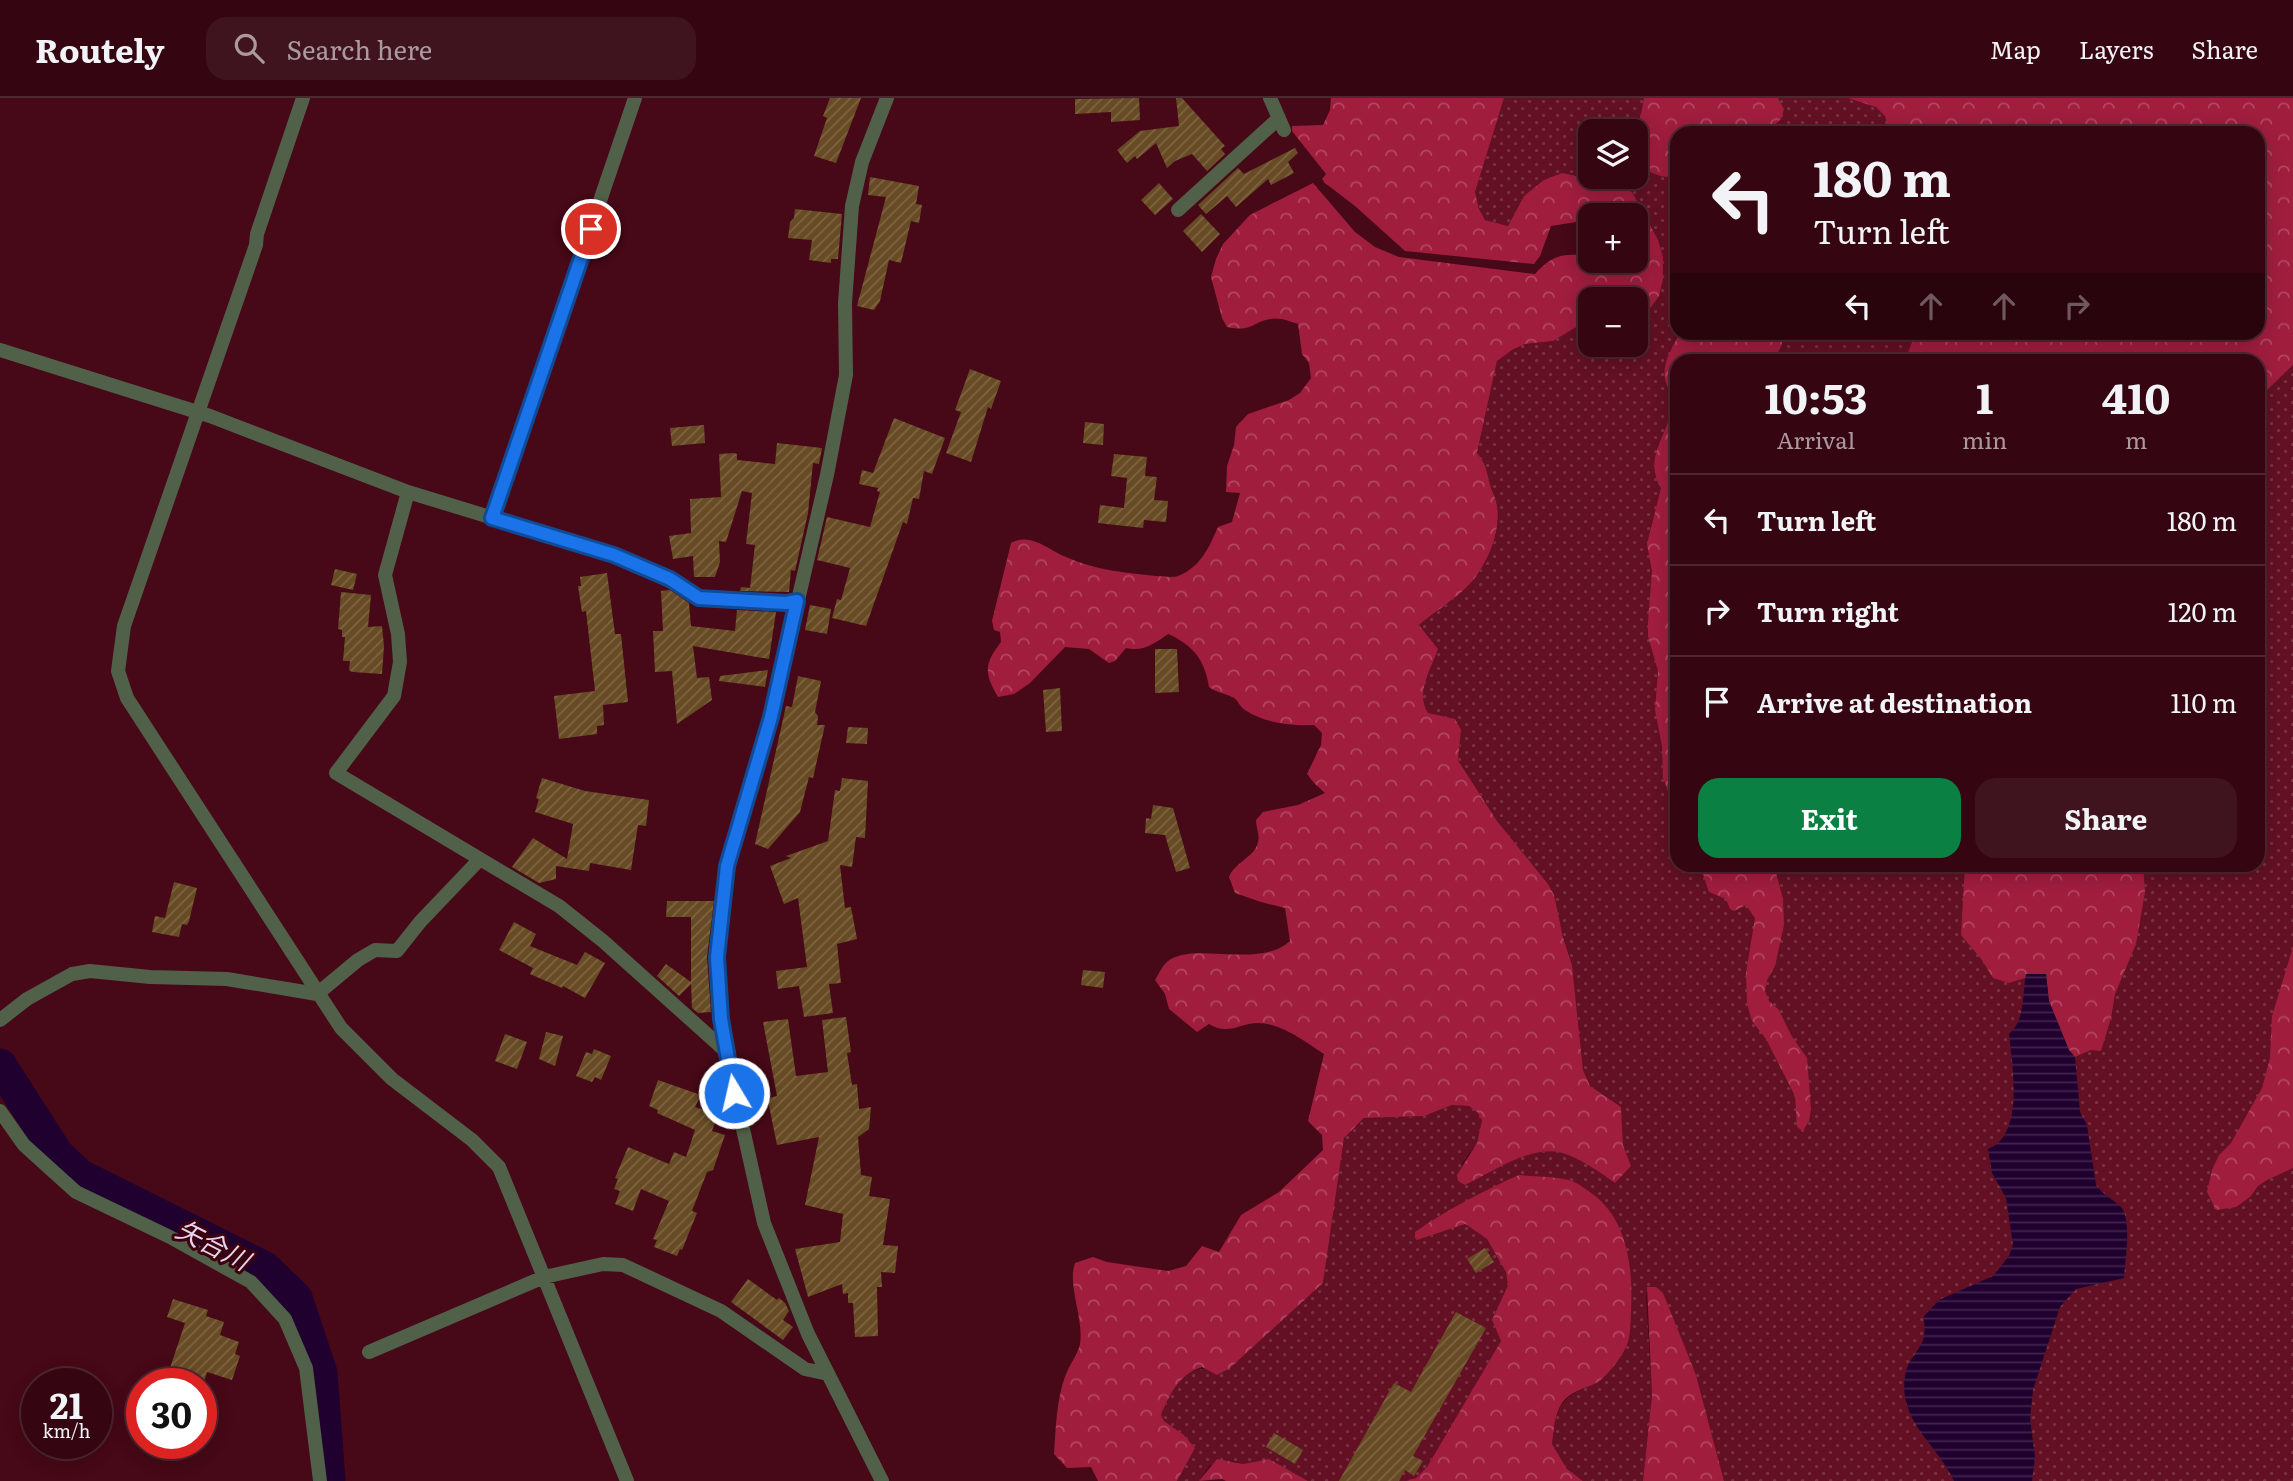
<!DOCTYPE html>
<html lang="en">
<head>
<meta charset="utf-8">
<style>
  body { margin:0; font-family:Literata,"Noto Sans JP",serif; background:#40141f; color:#f1f3f6; height:100vh; display:flex; flex-direction:column; font-size:26px; white-space:nowrap }
  * { box-sizing:border-box; margin:0 }
  p { font-size:23px; color:#aa999f }
  .icon { flex:none; width:38px; height:38px; fill:none; stroke:currentColor; stroke-width:2; stroke-linecap:round; stroke-linejoin:round }
  .map { position:relative; flex:1; overflow:hidden }
  .sheet { position:absolute; left:1670px; top:256px; width:595px; height:518px; display:flex; flex-direction:column; background:#350611; border-radius:21px; box-shadow:0 4px 18px #0003,0 0 0 2px #4f2731 }
  .sheet>* { flex:none }
  .guide { position:absolute; left:1670px; top:28px; width:595px; height:214px; border-radius:21px; box-shadow:0 4px 18px #0003,0 0 0 2px #4f2731; background:#350611; color:#f1f3f6; overflow:hidden }
  .fabs { position:absolute; left:1578px; top:21px; display:grid; gap:14px }
  .fabs a { display:grid; place-items:center; width:70px; height:70px; border-radius:14px; background:#350611; box-shadow:0 4px 18px #0003,0 0 0 2px #4f2731; font-size:35px }
  .speed { position:absolute; left:21px; top:1270px; display:flex; gap:14px; font-size:35px; font-weight:700; text-align:center }
  .speed>* { display:grid; place-content:center; width:91px; height:91px; border-radius:50%; background:#350611; box-shadow:0 4px 18px #0003,0 0 0 2px #4f2731; line-height:1 }
  .speed small { font-size:18px; font-weight:400 }
  .speed .limit { border:10px solid #d22; background:#fff; color:#111 }
  .pin { position:absolute; display:grid; place-items:center; width:60px; height:60px; color:#fff; margin:-30px; border:4px solid #fff; border-radius:50%; box-shadow:0 2px 7px #0007 }
  .me { position:absolute; width:77px; margin:-38px; rotate:351deg; stroke-linejoin:round; filter:drop-shadow(0 0 5px #0008) }
  .turn { display:flex; align-items:center; gap:24px; height:147px; padding:0 28px; font-size:32px }
  .turn .icon { width:91px; height:91px; stroke-width:2.5 }
  .turn b { display:block; font-size:49px; line-height:60px }
  .lanes { display:flex; align-items:center; height:66px; padding:0 28px; background:#0003; justify-content:center; gap:35px; direction:ltr }
  .lanes .off { opacity:.35 }
  .eta { display:flex; justify-content:space-evenly; align-items:center; height:119px; text-align:center }
  .eta b { font-size:42px; font-weight:700; line-height:49px }
  .action { display:flex; gap:14px; margin-top:auto; padding:14px 28px }
  .action a { flex:1; height:80px; border-radius:21px; background:#0b8043; color:#fff; font-size:28px; font-weight:700; line-height:80px; text-align:center }
  .action a+a { background:#40141f; color:#f1f3f6 }
  ul { padding:0; list-style:none }
  li { display:flex; align-items:center; gap:21px; height:91px; padding:0 28px; border-top:2px solid #4f2731 }
  li div { flex:1 }
  li b { display:block; font-size:26px }
  li em { font-style:normal }
  header { display:flex; align-items:center; gap:42px; box-sizing:border-box; height:98px; padding:0 35px; background:#350611; border-bottom:2px solid #4f2731 }
  header strong { font-size:33px }
  nav { display:flex; gap:38px; margin-inline-start:auto; font-size:24px }
  .search { width:490px; height:63px; background:#40141f; display:flex; align-items:center; gap:18px; box-sizing:border-box; padding:0 24px; border-radius:21px; color:#aa999f; font-size:26px }
  .map>svg:first-child { display:block }
  .green { fill:url(#green-dots); fill-rule:evenodd }
  .forest { fill:url(#forest-crowns) }
  .water { fill:url(#water-rules) }
  .lines { fill:none; stroke-linecap:round; stroke-linejoin:round }
  .river { stroke:#20002f; stroke-width:33 }
  .building { fill:url(#building-hatch) }
  .minor { stroke:#516048; stroke-width:14 }
  .route-casing { stroke:#114b97; stroke-width:18 }
  .route { stroke:#1a73e8; stroke-width:12 }
  .labels { text-anchor:middle; dominant-baseline:central; stroke-width:6; stroke-linejoin:round; paint-order:stroke }
  .water-label { font-size:26px; font-style:italic; fill:#e4d4ee; stroke:#3c000e }
</style>
</head>
<body>
<header>
<strong>Routely</strong>
<div class="search"><svg class="icon" aria-label="search" viewBox="0 0 24 24"><circle cx="10" cy="10" r="6"/><path d="M15 15l6 6"/></svg>Search here</div>
<nav><a>Map</a><a>Layers</a><a>Share</a></nav>
</header>
<div class="map">
<svg width="2293" height="1383" viewBox="0 0 2293 1383">
  <defs>
    <pattern id="green-dots" width="8" height="8" patternUnits="userSpaceOnUse" patternTransform="scale(1.75)"><rect width="8" height="8" fill="#631024"/><path d="M2 2h.1M6 6h.1" fill="none" stroke="#7a3243" stroke-width="1.8" stroke-linecap="round"/></pattern>
    <pattern id="forest-crowns" width="20" height="18" patternUnits="userSpaceOnUse" patternTransform="scale(1.75)"><rect width="20" height="18" fill="#a01d3e"/><path d="M2 6a3 3 0 1 1 6 0M12 15a3 3 0 1 1 6 0" fill="none" stroke="#b34762"/></pattern>
    <pattern id="water-rules" width="6" height="5" patternUnits="userSpaceOnUse" patternTransform="scale(1.75)"><rect width="6" height="5" fill="#20002f"/><path d="M0 2.5h6" fill="none" stroke="#41244c"/></pattern>
    <pattern id="building-hatch" width="6" height="6" patternUnits="userSpaceOnUse" patternTransform="scale(1.75)"><rect width="6" height="6" fill="#674b24"/><path d="M-1 1l2-2M0 6l6-6M5 7l2-2" fill="none" stroke="#7e6443"/></pattern>
  </defs>
  <rect width="100%" height="100%" fill="#470817"/>
  <path class="green" d="M1504,0H2293V1383H1724L1696,1277L1656,1189H1648L1646,1198L1652,1297L1643,1383H1583L1567,1371L1552,1346C1556,1319 1555,1303 1583,1291L1573,1083L1418,1142L1464,1126L1487,1141L1506,1173L1508,1186L1492,1222L1501,1243L1427,1369L1416,1380L1406,1383H1308L1269,1361L1243,1366L1233,1363L1210,1367L1199,1383H1177L1195,1350L1184,1337L1164,1323L1161,1317C1180,1275 1183,1269 1230,1270L1323,1185L1344,1040L1365,1020L1424,1018L1452,1007L1469,1008L1477,1014L1482,1022L1477,1045L1462,1065L1465,1087C1492,1074 1526,1050 1557,1054C1574,1056 1601,1075 1615,1085L1631,1068L1623,1047L1621,1009L1590,988L1583,972L1572,867L1548,786L1497,723L1458,661L1461,633C1451,627 1434,622 1427,614C1413,598 1432,567 1438,551L1419,527C1438,512 1463,497 1477,477C1493,454 1506,420 1493,395C1486,380 1490,370 1477,356L1497,263L1512,252L1525,246L1553,243L1583,225L1591,224V247H1636V219L1648,213L1650,130L1642,111L1615,86L1597,84L1575,77L1524,98L1508,128L1485,122L1479,111L1475,94ZM1591,33H1636V79H1591ZM1676,35H2258V234H1676ZM1676,262H2258V766H1676Z"/>
  <path class="forest" d="M1331,0H1504L1475,94L1479,111L1485,122L1508,128L1524,98L1544,82L1562,75L1615,86L1632,94L1658,142L1663,159V181L1659,198L1648,213L1636,219V201H1591V224L1583,225L1553,243L1525,246L1512,252L1497,263L1477,355C1490,371 1486,379 1493,395C1505,420 1493,454 1477,477C1463,497 1438,511 1419,527L1438,551C1431,571 1415,595 1428,615L1455,621L1461,632L1458,662L1497,723L1548,786L1554,797L1563,839L1572,867L1583,972L1590,988L1621,1009L1623,1047L1631,1068L1615,1085C1601,1075 1574,1056 1557,1054C1526,1050 1492,1074 1465,1087L1458,1083L1457,1077L1477,1045L1482,1022L1477,1014L1469,1008L1452,1007L1424,1018L1364,1020L1344,1040L1323,1185L1230,1270L1217,1277L1202,1269C1179,1276 1170,1296 1161,1317L1164,1323L1184,1337L1195,1350L1177,1383H1098L1091,1369L1067,1370L1054,1356C1056,1329 1056,1302 1066,1276C1070,1266 1078,1256 1080,1246C1084,1220 1067,1187 1075,1165L1093,1159L1107,1164L1168,1173L1186,1168L1202,1148L1219,1154L1241,1117L1279,1094L1323,1052L1322,1037L1308,1023L1324,956C1305,944 1282,925 1258,925C1239,925 1229,938 1209,926L1197,934L1169,911L1165,896L1155,882C1158,877 1162,868 1167,864C1191,842 1259,872 1290,843L1285,810L1261,804L1235,795L1229,779C1235,764 1255,759 1258,744C1260,738 1256,729 1256,722L1263,714L1298,707L1325,695L1314,685L1307,676L1321,647L1322,635L1314,627C1291,628 1264,625 1245,612C1240,609 1238,602 1234,600C1226,595 1219,596 1209,589C1205,562 1193,547 1168,536C1155,545 1144,554 1126,550L1115,563L1109,565L1089,551L1065,549L1030,585L1014,596L998,599C984,575 984,566 1001,544L1000,534L994,532L992,523L1011,445C1031,434 1048,452 1066,459C1095,472 1125,475 1156,478C1163,478 1172,480 1178,478C1201,469 1209,449 1218,429L1232,424L1240,395L1226,394L1227,368L1234,347L1236,329L1248,316L1289,302L1300,295L1311,280L1309,265L1302,256L1298,226C1289,223 1279,219 1270,221C1250,225 1253,234 1227,229L1222,220L1211,179L1216,161L1223,146L1250,117L1313,85L1355,134L1375,149L1399,159L1535,176C1556,154 1563,157 1591,157V163H1636V117H1591V124L1582,123L1551,128L1540,158L1534,166L1405,153L1355,108L1325,85L1322,81L1326,76L1292,33V28L1323,27L1330,12Z
    M1644,0H1778L1784,11L1781,21L1766,35H1676V76C1668,80 1663,79 1655,76C1622,65 1641,25 1644,0Z
    M1848,0H2293V267L2262,297L2258,307V262H1905L1916,235L2258,234V35H1890L1885,18L1876,9Z
    M1680,235L1783,234C1784,246 1779,254 1772,262H1676V714L1663,680L1662,648L1655,612L1658,573L1648,538V524L1652,473L1647,446L1661,390C1641,356 1673,335 1672,301C1672,294 1666,288 1665,281C1662,265 1673,248 1680,235Z
    M1698,767H1774L1783,801L1784,827L1775,868L1767,882L1765,893L1769,903L1779,912L1791,937L1807,960L1811,1011L1809,1023L1803,1033L1797,1029L1795,998L1766,941L1752,923L1747,906L1746,875L1755,820L1746,807L1734,813L1730,811L1726,801L1709,794L1701,770Z
    M1965,767H2143L2145,794L2136,846L2115,896L2111,920L2101,953L2091,952L2075,959L2069,952L2049,903L2046,876H2026L2025,880L2009,885L1993,880L1982,862L1961,837Z
    M2293,849V1070L2267,1082L2258,1088L2250,1099L2236,1109L2216,1112L2207,1094L2212,1072L2219,1057L2231,1045L2262,990L2270,960L2272,918Z
    M1519,1077C1536,1079 1556,1078 1572,1083C1578,1085 1585,1091 1590,1094C1629,1121 1633,1172 1631,1215C1630,1227 1631,1240 1625,1251C1620,1261 1607,1278 1598,1284C1585,1291 1570,1293 1562,1305C1554,1317 1554,1333 1552,1346L1567,1371L1583,1383H1406L1416,1380L1427,1369L1501,1243L1492,1222L1508,1187L1506,1174L1487,1141L1465,1126L1417,1142L1415,1140V1134C1448,1111 1483,1093 1519,1077Z
    M1647,1189H1656L1663,1195L1696,1277L1724,1383H1643L1652,1297Z
    M1217,1361L1243,1366L1269,1361L1308,1383H1226L1222,1381L1199,1383Z"/>
  <path class="water" d="M2026,876H2046L2049,903L2069,952L2075,959L2080,1014L2087,1027L2096,1087C2103,1097 2113,1101 2121,1109C2132,1122 2125,1162 2124,1180L2076,1191L2060,1209L2033,1292L2030,1320L2035,1359L2032,1383H1954C1937,1345 1895,1322 1906,1273C1909,1261 1921,1251 1924,1239C1925,1233 1924,1224 1924,1218L1939,1202L1993,1178L2009,1158L2013,1147L2006,1100L1992,1075L1988,1051C2025,1037 2012,967 2009,936C2026,921 2022,896 2026,876Z"/>
  <g class="lines">
    <path class="river" d="M0,967L57,1056L79,1077L265,1170L296,1200L321,1275L329,1383"/>
  </g>
  <path class="building" d="M830,0H861L836,65L814,58L827,20L823,18Z
    M1139,0L1140,22L1111,24V14L1075,16V1Z
    M1176,0H1182L1225,48L1221,51L1225,56L1207,73L1192,56L1175,63L1167,70L1156,45L1137,61L1135,58L1127,65L1117,52L1140,33L1179,28Z
    M1295,50L1298,55L1288,64L1294,75L1271,87L1268,81L1236,109L1227,98L1206,116L1198,107L1238,70L1244,76Z
    M870,79L919,88L916,106L922,107L919,125L911,123L901,165L889,162L880,203L874,212L857,208L886,99L868,97Z
    M1159,85L1173,101L1155,117L1141,102Z
    M795,111L842,116L838,161H831V165L809,162L812,142L788,140L790,124L794,120Z
    M1201,116L1220,136L1202,154L1183,133Z
    M970,271L1001,283L991,311L988,309L971,364L946,355L961,314L955,312Z
    M894,320L945,340L932,376L924,373L919,401L913,400L907,426L903,424L866,528L832,520L837,501L841,502L850,470L817,462L827,419L870,429L880,394L877,393L878,390L859,386L862,372L873,375Z
    M1085,324L1104,326L1103,347L1083,345Z
    M704,327L705,345L672,348L670,330Z
    M777,345L822,350L819,366L813,365L808,415L795,473L791,472L789,494L740,493L741,489L750,490L755,447L746,446L752,395L742,393L726,444L719,443L720,464L715,479H694L693,458L673,461L669,438L691,435L690,401L721,399L719,356L734,355L737,356V362L775,366Z
    M1114,356L1147,359L1145,378L1157,379L1154,402L1168,403L1166,424L1144,422L1143,430L1098,425L1100,407L1124,410L1127,380L1111,378Z
    M335,471L357,476L353,492L331,487Z
    M607,475L615,536H621L628,604L603,607L604,627L597,628V636L559,641L554,598L595,593L586,513L582,514L578,488H581L580,479Z
    M670,492L689,505L691,528L735,533L737,512L776,514L769,561L693,548L697,580L709,579L712,602L677,626L672,573L655,574L653,533H663L661,493Z
    M341,494L371,497L368,529L382,528L384,548L382,576L352,574L349,572L350,563H343L345,539H342V532L338,531Z
    M810,507L831,511L827,536L805,532Z
    M1155,551H1177L1179,594L1155,595Z
    M768,572L765,589L719,583L720,578Z
    M798,578L821,583L815,614L818,618L817,627H825L813,680L809,679L800,714L768,751L755,746L786,608L792,609Z
    M1060,590L1062,633L1046,634L1043,592Z
    M848,629L868,630L867,646L846,645Z
    M542,680L585,693L649,702L646,728L638,727L631,772L590,765L589,773L556,768V781L539,785L512,769L533,740L567,761L573,726L535,714L539,701L536,700Z
    M842,680L868,683L865,740L856,739L852,769L840,767L845,810L851,809L857,841L837,846L841,885L829,886L833,915L804,919L799,888L778,891L776,873L807,869L798,800L784,806L770,768L791,760L786,758L828,743L835,692L840,693Z
    M1153,707L1173,710L1190,770L1176,774L1165,737L1145,735L1146,720L1151,721Z
    M174,784L197,790L189,823L187,827L182,826L179,839L152,834L155,818L165,820Z
    M667,803H714L707,859L711,914L698,915L692,910L691,886L679,898L657,878L666,866L691,884V819H666Z
    M514,824L536,836L530,848L577,867L585,854L605,865L585,900L563,888L562,890L530,876L533,870L499,852Z
    M1083,872L1105,874L1103,890L1081,887Z
    M846,919L851,954L847,955L852,987L857,986L859,1011L871,1009L869,1031L858,1039L861,1077L872,1079L869,1098L890,1101L883,1147L898,1148L895,1175L881,1174L882,1189H877L878,1238L855,1239L853,1205H848V1195L843,1196L842,1186L808,1199L795,1151L840,1144L843,1116L805,1107L819,1039L777,1047L768,1003L769,1000L777,998L763,924L788,921L796,978L828,974L822,922Z
    M546,934L563,938L555,968L539,961Z
    M505,936L527,944L517,971L495,963Z
    M594,951L611,958L601,982L595,979L592,984L576,978L586,954L592,956Z
    M658,982L701,997L695,1009L714,1015L713,1017L717,1018L712,1033L725,1037L713,1072L707,1074L692,1113L697,1115L682,1152L680,1151L677,1158L654,1149L657,1142L653,1141L669,1103L641,1091L633,1113L615,1106L620,1093L614,1091L618,1081L615,1080L628,1049L669,1066L674,1054L686,1059L695,1032L657,1015L658,1012L649,1008Z
    M1485,1150L1494,1164L1476,1175L1467,1161Z
    M748,1181L777,1202L779,1200L785,1205L789,1213L783,1222L793,1229L783,1242L731,1204Z
    M173,1201L208,1212L206,1218L224,1224L220,1237L239,1244L235,1256L240,1258L232,1282L207,1274L204,1284L194,1281L192,1286L167,1279L185,1225L167,1219Z
    M1456,1214L1486,1230L1413,1358L1423,1363L1414,1378L1405,1372L1399,1383H1339L1394,1285L1411,1294Z
    M1274,1335L1303,1352L1295,1366L1266,1349Z"/>
  <g class="lines">
    <path class="minor" d="M303,0L257,136L256,147L124,528L118,573L127,600L341,930L392,981L472,1042L499,1069L627,1383
      M1270,0L1284,32
      M1178,112L1279,20
      M0,252L210,318L408,394L614,457L670,481L699,500L786,505L797,503
      M408,394L385,477L398,536L400,564L394,598L336,675L559,808L603,843L729,956
      M492,420L635,0
      M0,922L27,901L72,876L90,873L150,879L227,881L317,896L358,862L375,852L397,853L420,824L480,761
      M0,1013L24,1047L76,1094L170,1139L251,1184L285,1221L306,1270L320,1383
      M369,1254L544,1179L603,1166L623,1167L721,1213L805,1271L828,1276
      M882,1383L808,1236L764,1125L735,995L721,921L717,859L727,768L771,619L827,377L846,277L845,205L852,108L862,64L887,0"/>
  </g>
  <g class="lines">
    <g class="route-casing">
      <path id="route" d="M591,131L492,420L614,457L670,481L699,500L786,505L797,503L771,619L727,768L717,859L721,921L734,995"/>
    </g>
    <use href="#route" class="route"/>
  </g>
  <g class="labels">
    <g class="water-label">
      <text transform="translate(214 1145) rotate(27)">矢合川</text>
    </g>
  </g>
</svg>
<div class="fabs">
<a><svg class="icon" aria-label="layers" viewBox="0 0 24 24"><path d="M12 4l9 5-9 5-9-5zM3 14l9 5 9-5"/></svg></a>
<a>+</a>
<a>−</a>
</div>
<div class="speed"><div>21<small>km/h</small></div><div class="limit">30</div></div>
<div class="pin" style="left:591px;top:131px;background:#d93025"><svg class="icon" aria-label="arrive" viewBox="0 0 24 24"><path d="M6 21V4h12l-3 4 3 4H6"/></svg></div>
<svg class="me" style="left:734px;top:995px" viewBox="-20 -20 40 40"><circle r="17" fill="#1a73e8" stroke="#fff" stroke-width="3"/><path d="M0-11L8 9 0 5-8 9z" fill="#fff"/></svg>
<div class="guide">
<div class="turn"><svg class="icon" aria-label="left" viewBox="0 0 24 24"><path d="M17 20v-9H6M10 6l-5 5 5 5"/></svg><div><b>180 m</b>Turn left</div></div>
<div class="lanes"><svg class="icon" aria-label="left" viewBox="0 0 24 24"><path d="M17 20v-9H6M10 6l-5 5 5 5"/></svg><svg class="icon off" aria-label="ahead" viewBox="0 0 24 24"><path d="M12 20V5M6 11l6-6 6 6"/></svg><svg class="icon off" aria-label="ahead" viewBox="0 0 24 24"><path d="M12 20V5M6 11l6-6 6 6"/></svg><svg class="icon off" aria-label="right" viewBox="0 0 24 24"><path d="M7 20v-9h11M14 6l5 5-5 5"/></svg></div>
</div>
<section class="sheet">
<div class="eta">
<div><b>10:53</b><p>Arrival</p></div>
<div><b>1</b><p>min</p></div>
<div><b>410</b><p>m</p></div>
</div>
<ul>
<li><svg class="icon" aria-label="left" viewBox="0 0 24 24"><path d="M17 20v-9H6M10 6l-5 5 5 5"/></svg><div><b>Turn left</b></div><em>180 m</em></li>
<li><svg class="icon" aria-label="right" viewBox="0 0 24 24"><path d="M7 20v-9h11M14 6l5 5-5 5"/></svg><div><b>Turn right</b></div><em>120 m</em></li>
<li><svg class="icon" aria-label="arrive" viewBox="0 0 24 24"><path d="M6 21V4h12l-3 4 3 4H6"/></svg><div><b>Arrive at destination</b></div><em>110 m</em></li>
</ul>
<div class="action"><a>Exit</a><a>Share</a></div>
</section>
</div>
</body>
</html>
